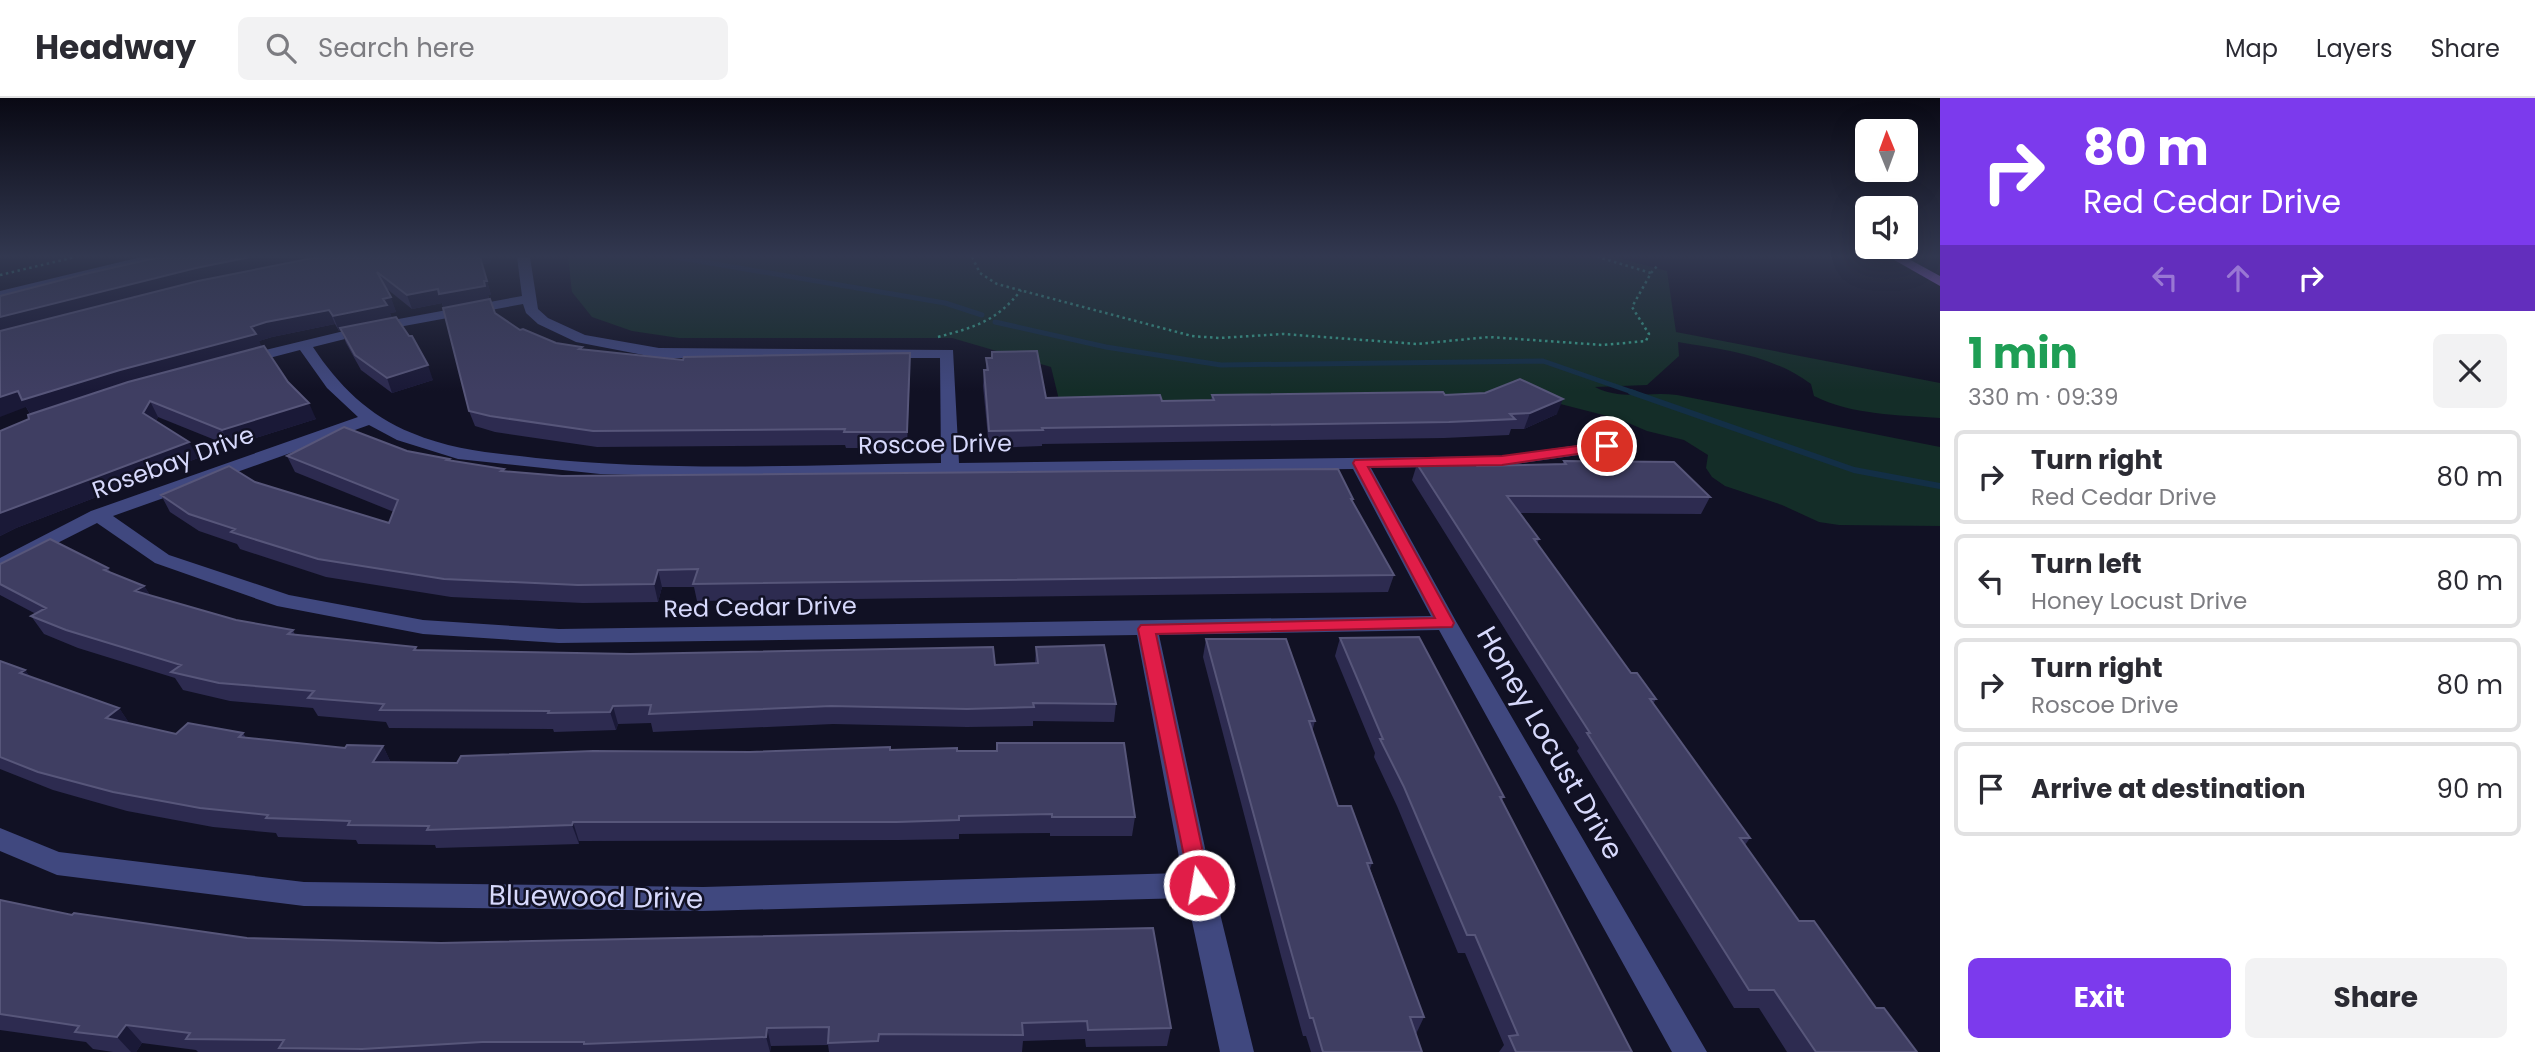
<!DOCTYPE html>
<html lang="en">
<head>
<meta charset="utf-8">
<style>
  body { margin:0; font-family:Poppins,sans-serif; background:#f2f2f3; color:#2b2b33; height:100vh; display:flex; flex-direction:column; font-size:26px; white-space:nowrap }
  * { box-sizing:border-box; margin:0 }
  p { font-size:23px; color:#7c7c81 }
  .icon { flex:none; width:38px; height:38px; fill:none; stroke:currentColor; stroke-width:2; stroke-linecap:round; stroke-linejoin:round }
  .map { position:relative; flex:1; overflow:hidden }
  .panel { display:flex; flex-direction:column; background:#fff; width:595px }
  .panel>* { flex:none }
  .guide { background:#7c3aed; color:#fff; overflow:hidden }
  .needle { width:46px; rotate:359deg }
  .controls { position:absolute; left:1855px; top:21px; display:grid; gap:14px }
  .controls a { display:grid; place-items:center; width:63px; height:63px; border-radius:10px; background:#fff; box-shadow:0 7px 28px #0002; font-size:35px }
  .pin { position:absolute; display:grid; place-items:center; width:60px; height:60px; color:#fff; margin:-30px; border:4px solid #fff; border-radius:50%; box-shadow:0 2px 7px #0007 }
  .me { position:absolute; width:77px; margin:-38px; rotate:348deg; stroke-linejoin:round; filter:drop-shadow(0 0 5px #0008) }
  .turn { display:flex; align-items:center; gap:24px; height:147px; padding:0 28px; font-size:32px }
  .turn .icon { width:91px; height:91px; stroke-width:2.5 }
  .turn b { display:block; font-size:49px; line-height:60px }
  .lanes { display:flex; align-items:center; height:66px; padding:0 28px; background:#0003; justify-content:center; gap:35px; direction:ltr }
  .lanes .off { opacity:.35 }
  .round { display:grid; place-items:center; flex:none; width:74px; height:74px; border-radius:10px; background:#f2f2f3 }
  .summary { display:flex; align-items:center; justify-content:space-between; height:119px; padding:0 28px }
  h1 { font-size:42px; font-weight:700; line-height:52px; color:#1e9e55 }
  .cta { display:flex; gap:14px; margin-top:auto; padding:14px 28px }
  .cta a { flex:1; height:80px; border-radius:10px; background:#7c3aed; color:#fff; font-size:28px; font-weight:700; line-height:80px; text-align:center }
  .cta a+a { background:#f2f2f3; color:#2b2b33 }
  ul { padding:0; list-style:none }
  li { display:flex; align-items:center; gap:21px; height:94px; margin:0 14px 10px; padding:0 14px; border:4px solid #e1e1e2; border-radius:10px }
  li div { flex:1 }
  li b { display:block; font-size:26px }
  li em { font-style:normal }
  header { display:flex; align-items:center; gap:42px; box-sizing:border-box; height:98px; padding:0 35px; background:#fff; border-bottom:2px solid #e1e1e2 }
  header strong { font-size:33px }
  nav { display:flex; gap:38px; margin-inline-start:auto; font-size:24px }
  .search { width:490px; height:63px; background:#f2f2f3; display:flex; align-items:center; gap:18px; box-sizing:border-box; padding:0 24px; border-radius:10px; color:#7c7c81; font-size:26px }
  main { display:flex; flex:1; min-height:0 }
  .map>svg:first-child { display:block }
  .green { fill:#142d28 }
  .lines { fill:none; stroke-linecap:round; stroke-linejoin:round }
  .stream-far1 { stroke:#132f46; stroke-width:5 }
  .stream { stroke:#132f46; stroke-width:6 }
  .path { stroke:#3aad93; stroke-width:2.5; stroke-dasharray:2.5 3.5; stroke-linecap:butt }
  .minor { fill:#40487f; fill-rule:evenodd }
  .major { fill:#a768f2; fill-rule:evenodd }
  .wall { fill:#2d2b50 }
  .shaded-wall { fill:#1a1937 }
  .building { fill:#3f3e62; stroke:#57567a; stroke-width:2 }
  .route { fill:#e11d48; stroke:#92132f; stroke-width:2 }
  .labels { text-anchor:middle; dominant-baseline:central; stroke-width:5; stroke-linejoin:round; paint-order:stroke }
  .street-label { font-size:24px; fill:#d7d9fc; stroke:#111124 }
  .near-street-label { font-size:28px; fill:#d7d9fc; stroke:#111124 }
</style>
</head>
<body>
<header>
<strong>Headway</strong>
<div class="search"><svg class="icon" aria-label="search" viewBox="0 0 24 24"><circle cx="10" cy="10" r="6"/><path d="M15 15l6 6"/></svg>Search here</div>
<nav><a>Map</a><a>Layers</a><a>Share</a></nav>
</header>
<main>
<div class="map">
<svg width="1940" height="954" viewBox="0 0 1940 954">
  <rect width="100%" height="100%" fill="#111124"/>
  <path class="green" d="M568,159H1615L1667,173L1676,234L1940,285V320C1899,317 1851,317 1814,298L1811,286C1772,257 1725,252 1678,244L1679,258L1647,287L1595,289C1622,303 1648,293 1677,297L1940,349V428L1839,427L1819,424L1782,407L1725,388L1712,379L1706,370L1708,357L1684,342L1647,333L1619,321L1533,299L1060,306L1051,269L952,240H679L632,233L592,219L572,194Z"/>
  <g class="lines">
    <path class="stream-far1" d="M675,159L945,205L982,217
      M995,224L1106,249L1221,267L1543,263L1635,295"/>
    <path class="stream" d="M1631,294L1854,372L1940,388"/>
    <path class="path" d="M972,159L980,175L997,186L1192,238L1219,240L1283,236L1417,246L1489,239L1603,247L1646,243L1649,236L1632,209L1651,175L1598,159
      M1651,175L1658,167
      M0,177L75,159
      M938,239C975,229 997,223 1021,192"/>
    <path class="minor" d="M141,159H165L0,201V193Z
      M517,159H530L538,211L548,220L585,237L659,250L953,252L959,365L1502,358L1607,343L1613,344L1616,348L1613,352L1607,353L1502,368L1371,370L1457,525L1707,954H1672L1439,532L1159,537L1213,787L1254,954H1220L1187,800L703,813L304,808L57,777L0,753V730L59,754L304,784L703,789L1182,775L1137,537L559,545L423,536L277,508L155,465L97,425L0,474V460L91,413L358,319L327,290L300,252L242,267L236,265L234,262L236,259L377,225L522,198ZM523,206L526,215L538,226L576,244L659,260H940L941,365C806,367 670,374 536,360C493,355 452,352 412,335C369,318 338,287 313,249L377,233ZM369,327L397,342L458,361L600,376L724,379L1353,371L1431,518L559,531L423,522L289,497L169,457L113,418Z"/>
    <path class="major" d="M1889,159H1905L1940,178V188Z"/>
  </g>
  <path class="wall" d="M160,159H490L491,165L482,166L491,197H488L495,215L520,232L556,245L582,249V251L683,262L910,255V270L907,350H846L845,347L597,349L495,334L475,328L469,313L442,205L412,211L387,191L396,214L390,215L392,220L433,282L392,295L361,272L346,245L341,232L339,233L335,226L272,239L259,243L261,249L316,321L230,348L158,319L156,323L198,360L16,430L0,438V333L29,321L30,316L26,309Z
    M986,260L1046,300L1162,303L1211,302L1212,297H1445L1557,316L1524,331H1511L1509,337L1444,340L1042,346V348L989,350L983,288L984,272H986Z
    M407,353L449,363L504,371L505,374L562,378L1353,401V404L1394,477L1388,494L697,503L694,489H662L658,504L583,505L451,499L326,479L240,451L237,446L199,433L170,414L161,397L255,384L389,425L394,414L295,374L287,358Z
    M1564,363L1710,399L1701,416L1519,415L1539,441L1537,446L1631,575L1656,601L1653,606L1750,740L1745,747L1799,823L1917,954H1787L1759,910H1734L1577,653L1579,650L1412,382L1417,366L1477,368L1562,366Z
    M0,466L108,470L111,475L144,488L150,497L236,522L293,532L295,537L416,549L417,552L995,567L1035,565L1036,549L1116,606L1114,624L1033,623V628L967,629L833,626L653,634L651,625L618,626L616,632L554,634L553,631L389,630L386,624L318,618L313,610L230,603L183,592L175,580L78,550L44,536L31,518L36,516L0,497Z
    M1340,540L1504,699L1502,702L1632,954H1499L1504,947L1465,855H1458L1397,708L1374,659L1375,655L1335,558Z
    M1206,541L1315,623L1312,634L1338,708L1372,765L1370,771L1424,919L1416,936L1422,954H1311L1306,938H1303L1281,858L1203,559Z
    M0,563L25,572L30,579L119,610L129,625L176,636L243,635L246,640L345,650L383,648L391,665H457L750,654L890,652L957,653H997V645L1135,719L1132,738H1050V735L959,736V741L899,742L579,743V746L436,750L435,747L358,746L356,742L278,739L276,735L213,729L127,713L53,692L0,671Z
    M0,802L72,817L247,840L1171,930L1167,948L1086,949L1085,941L1023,943L1022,954H829L828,947L771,948L770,954H198L196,952L142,945L136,954H113L93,951L86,944L0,932Z"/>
  <path class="shaded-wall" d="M250,159H323L0,235V219L196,170Z
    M480,159H490L491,165L482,166Z
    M487,183L491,197H488L489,201L444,210L442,205L412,211L407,197Z
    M391,199L396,214L390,215L392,221L339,233L333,218L383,201Z
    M329,212L335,226L272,239L259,243L263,251L32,318L26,309L0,319V299L18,293L266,224Z
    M910,255V270L907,350V334Z
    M428,267L433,282L392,295L387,280Z
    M1563,301L1557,316L1524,331L1530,315Z
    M150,303L158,319L152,331L143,315Z
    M309,305L316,321L230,348L222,332Z
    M189,344L198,360L16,430L0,438V415Z
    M658,472L662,489L658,504L654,486Z
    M144,488L155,505L135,493Z
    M25,572L38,590L20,575Z
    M613,608L618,626L616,632L610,614Z
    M119,610L132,629L106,620Z
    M383,648L392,667L373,664Z
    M573,724L579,743V746L572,727Z
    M126,927L142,945L136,954H131L117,939Z
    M767,930L771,948L770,954L766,939Z"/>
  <path class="building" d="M160,159H250L196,170L0,219V198L85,176Z
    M318,159H480L487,183H484L485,188L439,196L438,191L407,197L377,174L391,199L383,201L387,207L333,218L329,212L266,224L251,229L256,236L120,272L22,302L18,293L0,299V233L198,183Z
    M490,201L495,215L520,232L523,231L556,245L582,249L579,251L683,262L684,259L910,255L907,334H844L845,331L593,333L490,318L469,313L443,210Z
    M396,219L409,238H412L428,267L387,280L355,257L340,230Z
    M264,248L288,284L309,305L222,332L150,303L143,315L189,344L0,415V333L29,321L28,317L128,284Z
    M1037,253L1046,300L1160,297L1162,303L1214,302L1212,297L1443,294L1445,297L1485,295L1520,281L1563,301L1530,315L1510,316L1515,321L1449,324L1042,330L1043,332L989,333L984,272H988L986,260H992V254Z
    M344,329L407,353L449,361L447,362L504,371L501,373L562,378L1338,371L1353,401H1351L1394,477L693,486L698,471L658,472L654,486L578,487L444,481L318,461L231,434L235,431L189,416L161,397L229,368L255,384L389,425L398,402L287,358Z
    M1564,363L1674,364L1710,399L1507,398L1539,441H1534L1631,575H1637L1656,601H1650L1750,740H1740L1799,823H1814L1876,910H1884L1917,954H1816L1774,892H1749L1587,635H1590L1417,366L1475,365L1477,368L1566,366Z
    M50,441L108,470L104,472L144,488L135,493L236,522L293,532L288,536L416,549L414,552L630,556L993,549L995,567L1038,565L1036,549L1104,547L1116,606L1033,605L1034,609L967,611L831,608L649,616L651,607L613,608L610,614L548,615L549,613L380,612L384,606L308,600L314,593L219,585L171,574L181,567L66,532L31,518L46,510L0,486V466Z
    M1419,539L1504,699H1500L1632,954H1516L1509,938L1518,937L1475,837H1467L1404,689L1380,641H1383L1340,540Z
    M1206,541H1286L1315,623H1309L1338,708H1351L1372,765H1367L1424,919H1410L1422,954H1323L1313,920H1310L1287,839Z
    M0,563L25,572L20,575L119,610L106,620L176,636L188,625L243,635L239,639L345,650L347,647L383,648L373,664L457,665L461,658L593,653L750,654L890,649V652L957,650V653H997V645H1124L1135,719H1052V716L959,718V722L897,724H573L572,727L427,732L429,728L348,727L350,723L266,720L268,717L200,710L113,694L38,674L0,659Z
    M0,802L72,817L74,815L247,840L441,845L1153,830L1171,930L1088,932L1087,923L1022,925L1023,937L879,936L878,943L828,945L829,929L767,930L766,939L584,946V944H482L362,951L279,950L284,942L186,941L190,935L126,927L117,939L75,934L79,928L0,916Z"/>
  <linearGradient id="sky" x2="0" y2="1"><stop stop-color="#090914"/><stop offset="0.54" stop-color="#323850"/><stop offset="1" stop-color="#323850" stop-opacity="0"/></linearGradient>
  <rect width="1940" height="293" fill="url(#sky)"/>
  <path class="route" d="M1607,344L1614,348L1612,351L1502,367L1368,369L1454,525L1452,529L1156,536L1210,787L1207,793L1199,796L1191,793L1138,531L1141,527L1435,520L1353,365L1355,362L1502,358Z"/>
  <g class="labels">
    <g class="street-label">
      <text transform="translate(935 346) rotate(-1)">Roscoe Drive</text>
      <text transform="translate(173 364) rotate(-20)">Rosebay Drive</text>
      <text transform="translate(760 509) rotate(-1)">Red Cedar Drive</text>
    </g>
    <g class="near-street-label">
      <text transform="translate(1550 645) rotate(60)">Honey Locust Drive</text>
      <text transform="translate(596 799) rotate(1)">Bluewood Drive</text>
    </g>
  </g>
</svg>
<div class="controls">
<a><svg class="needle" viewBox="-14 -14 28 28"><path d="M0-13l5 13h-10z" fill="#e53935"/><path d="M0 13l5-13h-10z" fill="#7c7c81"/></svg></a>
<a><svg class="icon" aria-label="sound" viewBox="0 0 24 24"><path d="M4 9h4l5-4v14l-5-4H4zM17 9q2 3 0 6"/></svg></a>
</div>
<div class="pin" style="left:1607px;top:348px;background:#d93025"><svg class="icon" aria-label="arrive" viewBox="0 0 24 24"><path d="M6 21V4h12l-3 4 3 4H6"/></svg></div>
<svg class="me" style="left:1199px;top:787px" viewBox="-20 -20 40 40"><circle r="17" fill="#e11d48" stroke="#fff" stroke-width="3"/><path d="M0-11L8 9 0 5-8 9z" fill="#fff"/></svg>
</div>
<section class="panel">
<div class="guide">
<div class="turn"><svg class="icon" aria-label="right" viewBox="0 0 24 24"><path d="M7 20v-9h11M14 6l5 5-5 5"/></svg><div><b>80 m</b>Red Cedar Drive</div></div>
<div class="lanes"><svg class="icon off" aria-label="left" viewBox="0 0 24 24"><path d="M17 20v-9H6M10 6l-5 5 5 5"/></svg><svg class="icon off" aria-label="ahead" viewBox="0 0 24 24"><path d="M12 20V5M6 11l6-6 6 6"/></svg><svg class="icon" aria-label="right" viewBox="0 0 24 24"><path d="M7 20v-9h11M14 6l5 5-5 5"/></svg></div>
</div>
<div class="summary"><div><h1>1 min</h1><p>330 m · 09:39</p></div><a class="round"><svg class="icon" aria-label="close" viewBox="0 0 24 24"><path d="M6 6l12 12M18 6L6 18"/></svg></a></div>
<ul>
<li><svg class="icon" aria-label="right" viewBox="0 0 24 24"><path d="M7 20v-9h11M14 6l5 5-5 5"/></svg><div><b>Turn right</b><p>Red Cedar Drive</p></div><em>80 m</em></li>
<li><svg class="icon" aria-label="left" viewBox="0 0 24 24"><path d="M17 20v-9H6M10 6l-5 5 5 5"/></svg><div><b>Turn left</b><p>Honey Locust Drive</p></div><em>80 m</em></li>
<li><svg class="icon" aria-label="right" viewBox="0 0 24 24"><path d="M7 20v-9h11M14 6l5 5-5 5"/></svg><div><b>Turn right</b><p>Roscoe Drive</p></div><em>80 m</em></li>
<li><svg class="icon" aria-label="arrive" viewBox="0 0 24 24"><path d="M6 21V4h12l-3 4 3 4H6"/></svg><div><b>Arrive at destination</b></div><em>90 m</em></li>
</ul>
<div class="cta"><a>Exit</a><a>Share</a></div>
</section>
</main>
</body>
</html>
